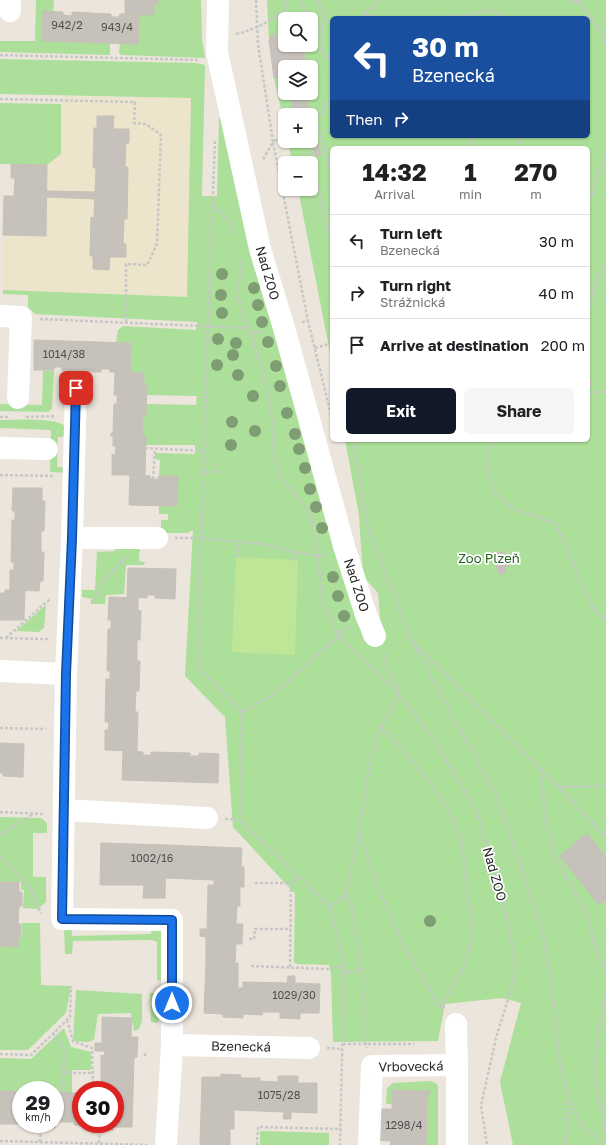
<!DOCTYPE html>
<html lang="en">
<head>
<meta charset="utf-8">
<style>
  body { margin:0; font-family:"Golos Text",sans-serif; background:#f6f6f6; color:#202124; height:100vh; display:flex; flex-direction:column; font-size:15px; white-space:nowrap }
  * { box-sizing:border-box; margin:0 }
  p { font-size:13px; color:#757577 }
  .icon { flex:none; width:22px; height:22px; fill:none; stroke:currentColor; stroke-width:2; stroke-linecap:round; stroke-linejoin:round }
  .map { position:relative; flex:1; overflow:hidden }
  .details { position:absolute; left:330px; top:146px; width:260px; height:296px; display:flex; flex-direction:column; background:#fff; border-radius:6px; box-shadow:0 1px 3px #0004 }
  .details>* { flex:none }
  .banner { position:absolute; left:330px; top:16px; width:260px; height:122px; border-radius:6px; box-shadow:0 1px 3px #0004; background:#1a4fa0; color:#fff; overflow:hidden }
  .fabs { position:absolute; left:278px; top:12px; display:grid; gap:8px }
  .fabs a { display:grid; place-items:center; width:40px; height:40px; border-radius:6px; background:#fff; box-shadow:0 1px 3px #0004; font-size:20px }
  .speed { position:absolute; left:12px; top:1081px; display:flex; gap:8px; font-size:20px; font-weight:700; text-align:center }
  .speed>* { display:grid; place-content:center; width:52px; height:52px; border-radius:50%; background:#fff; box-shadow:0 1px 3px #0004; line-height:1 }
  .speed small { font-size:10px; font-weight:400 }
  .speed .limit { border:6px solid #d22; background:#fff; color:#111 }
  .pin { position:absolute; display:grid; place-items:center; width:34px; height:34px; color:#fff; margin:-17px; border-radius:8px; box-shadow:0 2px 6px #0006 }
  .me { position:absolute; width:44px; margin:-22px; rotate:0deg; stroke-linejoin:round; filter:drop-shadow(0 0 3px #0008) }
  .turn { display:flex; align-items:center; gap:14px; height:84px; padding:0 16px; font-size:18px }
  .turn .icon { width:52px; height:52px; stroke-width:2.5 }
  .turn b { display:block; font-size:28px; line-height:34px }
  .then { display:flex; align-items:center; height:38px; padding:0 16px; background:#0003; gap:8px; font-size:15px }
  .eta { display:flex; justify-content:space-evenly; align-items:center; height:68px; text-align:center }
  .eta b { font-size:24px; font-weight:700; line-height:28px }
  .cta { display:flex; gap:8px; margin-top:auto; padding:8px 16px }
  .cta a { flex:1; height:46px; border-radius:6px; background:#111827; color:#fff; font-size:16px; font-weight:700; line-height:46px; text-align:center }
  .cta a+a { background:#f6f6f6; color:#202124 }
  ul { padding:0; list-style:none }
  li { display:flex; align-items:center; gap:12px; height:52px; padding:0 16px; border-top:1px solid #e0e0e0 }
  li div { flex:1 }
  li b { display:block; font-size:15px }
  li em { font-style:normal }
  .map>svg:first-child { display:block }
  .education { fill:#ece4cb }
  .green { fill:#acdf9a; fill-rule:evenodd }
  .pitch { fill:#bee696 }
  .building { fill:#c6c2bb; stroke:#c6c1b5 }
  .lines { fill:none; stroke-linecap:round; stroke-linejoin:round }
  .path { stroke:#c7c7c7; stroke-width:2.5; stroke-dasharray:3 2; stroke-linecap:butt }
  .minor { stroke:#fff; stroke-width:22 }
  .tree { fill:#7f9d72 }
  .route-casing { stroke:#114b97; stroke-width:10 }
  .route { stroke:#1a73e8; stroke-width:7 }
  .labels { text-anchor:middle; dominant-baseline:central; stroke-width:3.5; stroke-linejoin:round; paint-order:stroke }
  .number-label { font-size:11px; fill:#504f4e }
  .street-label { font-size:13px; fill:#292929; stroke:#fff }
  .park-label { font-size:13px; fill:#26621d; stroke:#fff }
</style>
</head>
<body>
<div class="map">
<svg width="606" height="1145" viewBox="0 0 606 1145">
  <rect width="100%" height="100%" fill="#ebe5db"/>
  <path class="education" d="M61,96L191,98L187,297L3,290L4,196H14V178L61,154Z"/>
  <path class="green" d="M36,0H54L53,12L42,41L110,43V55L0,52V41H35Z
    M158,0H201L202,39L205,58L121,55L119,53L120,43L138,44L139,14L154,15V5H158Z
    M267,0H606V1145H513L500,1082L521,1003L502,998L445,1004L438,1041L333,1042L331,974L329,965L297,964L294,962L295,894L233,827L225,717L185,676L193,530L187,533H164L161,529V520H168V514H159V506H177L178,477L159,476L160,460L155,459V453L195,454V445H145L142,436L143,415H146L147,404L196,405L197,396L147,395V386L144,385V373L130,372L131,343L116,342L118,330L123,326L196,330L197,322L35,314L28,307V295L3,294V290L187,297L191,98L0,94V59L196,63L205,65L202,196H217L219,118H221L302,434L364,641L381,630L378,593L363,576L359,515L345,440H588V148H332V363L298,189H311V163H292L288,141H311V115H285V126L274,78L269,40ZM332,18H588V136H332ZM285,19H311V45H285ZM285,67H311V93H285Z
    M0,103L61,104V154L47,165L0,164Z
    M43,371H54L52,409L48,412L0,411V404L42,405Z
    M0,420C15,420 54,417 65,426C68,428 69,433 71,436L58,437L57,467L71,468L70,473L50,472L51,430L0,428Z
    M115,541L140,544L139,561L145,562L144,565H126L124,594L106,595L105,604H91V602L93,599L82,597V590H95L97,552L115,551Z
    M46,605L44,628L39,632L16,631Z
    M0,817L41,818L47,823V833H33V877H46V902L38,909L23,908L24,890H21V882H0Z
    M22,923H40L41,985L71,986L66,1013L28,1050H0V946L17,947L19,938L22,937Z
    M71,924L72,936L151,934L152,924L161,927V981L157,980V942L152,940L73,941L72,954H65L64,926Z
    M76,990L142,994V1021L139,1029L134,1031L131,1013L98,1014L94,1040L88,1042L73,1041Z
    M150,993H161L158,1023L151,1022Z
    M64,1028L71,1047L91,1052V1070H72V1093L55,1092V1090H50L49,1085H42V1090L0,1091V1058L31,1059Z
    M431,1081L437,1084L438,1087V1145H426L427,1098L430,1091L393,1090L392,1104H386L387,1088L393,1083Z
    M260,1131L329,1133V1145H260Z"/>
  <path class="pitch" d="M236,557L298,560L295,655L232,652Z"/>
  <path class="building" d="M125,0H158V5H154V15L125,14Z
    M43,11L63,12V15L72,16V12L111,14V17H119L120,14H139L138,44L42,41Z
    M273,34L277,37L285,36V45H303L306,67H285V76L274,78L269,40Z
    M291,93H306L309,115H294Z
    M97,116H114L113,129H129V143H126L125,167H128L127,219H124L123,243L126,244V257H110L109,270L93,269V256H90L91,217L94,218L96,168H93L94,128H97Z
    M317,138L321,155L315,156L311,139Z
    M11,164L47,165L46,236L3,235L4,196H14L15,178H11Z
    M47,191L95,192V199L47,197Z
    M34,340L131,343L130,372H110V369H101V372L62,371V367H54V370H34Z
    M115,372L144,373V385L147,386L146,415H143L142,436H146L145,475H112V454L115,455L116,446H113V436H111V433H113L114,404H117V395H114Z
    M588,376L591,381V386L588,390Z
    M130,475L150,476V479H158L159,476H178L177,506L129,505Z
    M13,488H42V501H45L44,531H41V552H44L43,581H40L39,591L10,590V570H14V562H11L12,520H15V511H12Z
    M504,551L510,566L505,567L506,572L499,575L496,566L498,565L494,554Z
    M128,568L176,569L175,599L155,598V595H147V598L127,597Z
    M5,590H25L24,620H0V593H5Z
    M109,597L138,598V610L141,611L140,640H137V661H140L139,691H136L135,712H138L137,751L105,750V730H108L109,722H105L106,679H110V671H107L108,629H111V620H108Z
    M0,743L24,744L23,777L3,776V773H0Z
    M123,751L143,752V755H151V752L190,753V756H199V753L219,754L218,783L122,780Z
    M587,833L606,857V900L599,905L560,856Z
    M101,843L166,845L165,898H143L144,885H100Z
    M166,845L190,846L189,879L165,878Z
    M190,846L242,848L241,867H244V887H240V906H237L236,924H243L242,944H236L235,962H206V937L200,936V929H207L208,885H214V880L189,879Z
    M0,882H19V892H22V906H19L18,924H21V937H18V947L0,946Z
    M206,962L238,963V988H243V982L287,983L288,976H295V983L320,984L319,1013H300V1019L280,1018V1012H263L262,1015L243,1014V1018L223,1017V1014L204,1013Z
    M102,1017L132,1018L131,1037H138L137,1057L134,1058L132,1127H113V1130H100L93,1129V1126L74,1125L75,1093H81V1124H115V1090H101V1055L104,1056L105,1051H95V1043H102Z
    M221,1074L241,1075V1078H260V1081L278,1082V1076H298V1083H317V1113L291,1112V1119H283L284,1112L234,1110V1129H230V1145H200L202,1077H221Z
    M42,1085H49L50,1090H42Z
    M392,1090L430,1091L427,1098L426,1145H390L391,1141L375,1140L377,1109H392Z
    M0,1091H21V1124H0Z
    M55,1092L75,1093L74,1122H56L55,1128H35V1124H22H55Z"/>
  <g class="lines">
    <path class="path" d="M256,0L258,44L273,142L262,161
      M302,0L305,16L304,19
      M317,0C320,6 323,11 324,18C324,24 321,28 320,33C318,45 322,55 332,60
      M570,0L579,3V0
      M579,3L601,31L606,45
      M283,12L287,0
      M365,13L379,18
      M364,18L365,13L380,0
      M410,18L461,16L492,10L507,18
      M311,25L322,28
      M236,34C254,30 268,22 283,12L297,19
      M0,55L199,60
      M0,99L135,102L134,123L146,124L161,135L157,244L147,265L126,264V323
      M316,121L332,175
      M311,124L316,121L332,97
      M285,134L273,142L308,321
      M466,136L478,148
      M517,136L521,148
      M215,141L208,326L199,597V668L242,712L240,820L330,907L340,944L344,972L340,1145
      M307,141L332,245
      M588,204L606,154
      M212,206C227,217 229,220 236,237
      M242,261L238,290L240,306L262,367L270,407L273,425L274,458L280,476L304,505L313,523L323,599L327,612L339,636L399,694L381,727L370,762L359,834L345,895L330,907
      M588,311L596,282L606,264
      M40,319L248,328
      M302,322L308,321L332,419
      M249,333L264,331
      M315,348L332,343
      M588,394L603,391L606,392
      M0,417H9
      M26,417L55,416
      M354,440L365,518L411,640L558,787L606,837
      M493,440L486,462L493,491L511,508L555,523L593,608L606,620
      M145,448L204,451
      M204,472H219
      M216,472L217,461
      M0,475L55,476
      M153,479L155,449
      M175,538H201L262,544L318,557L325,554
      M238,557V542
      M294,560L295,552
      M91,602L99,593L102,583L126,557
      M0,638L48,639
      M6,638L50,599
      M411,640L496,795L530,893L544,939L552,986L559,1058L569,1100L582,1126L606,1144
      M383,653L399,694L433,739L477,811L503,899L517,970L496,1038L481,1106L487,1145
      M242,712L273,695L349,626
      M381,727C409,756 446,796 459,835C464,851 465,873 467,889C470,910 474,929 469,950C464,970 451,989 441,1007H445
      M0,728L46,729
      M542,771L544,809L554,854L587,915L596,949L606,971
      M559,787L599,786L606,785
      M0,812L45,814
      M225,819L240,820
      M0,835L29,817L32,814
      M360,835L379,890L402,943L441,1009
      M0,857L17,873L31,890L41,914
      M255,883H291L299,878
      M345,895L351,904L362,970L365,1041L367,1048
      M249,939H254L255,929H291
      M251,966L328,969L343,966
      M290,967L291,883
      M344,972L362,970
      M606,991L601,1017L594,1069L606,1136
      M67,1020L73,1041L92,1048L93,1090
      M53,1033L64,1048L63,1092
      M343,1044H414
      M327,1048L343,1049
      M0,1054L31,1055L70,1017L71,986
      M145,1056V1051
      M63,1073H93
      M0,1141L148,1145
      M40,1142L41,1128
      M99,1143L100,1130
      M257,1145L258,1127L341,1129
      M565,1145L569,1100"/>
    <path class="minor" d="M218,0L217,52L260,249L284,328L344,546L366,615L375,636
      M10,11V0
      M0,316L21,317L18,398
      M76,387L72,538L66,674L62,919L172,920V1045L166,1145
      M0,448L47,449
      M72,538H157
      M0,671L66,674
      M64,810L207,818
      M456,1024L457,1065
      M172,1045L309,1048
      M369,1145L372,1066L457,1065V1145"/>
  </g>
  <g class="tree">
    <circle cx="222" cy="274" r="6"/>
    <circle cx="254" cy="288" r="6"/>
    <circle cx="221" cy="295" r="6"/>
    <circle cx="258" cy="305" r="6"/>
    <circle cx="222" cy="313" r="6"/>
    <circle cx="262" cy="322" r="6"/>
    <circle cx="218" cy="339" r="6"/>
    <circle cx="268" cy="342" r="6"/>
    <circle cx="236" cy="343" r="6"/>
    <circle cx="233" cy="355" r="6"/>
    <circle cx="217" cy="365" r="6"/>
    <circle cx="276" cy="366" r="6"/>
    <circle cx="238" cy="375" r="6"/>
    <circle cx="280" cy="386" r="6"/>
    <circle cx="253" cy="396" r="6"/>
    <circle cx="287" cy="413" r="6"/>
    <circle cx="232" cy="422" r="6"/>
    <circle cx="255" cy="431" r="6"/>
    <circle cx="295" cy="434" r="6"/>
    <circle cx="231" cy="445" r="6"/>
    <circle cx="299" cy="449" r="6"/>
    <circle cx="305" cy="468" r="6"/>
    <circle cx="310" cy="489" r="6"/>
    <circle cx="316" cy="507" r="6"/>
    <circle cx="322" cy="528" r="6"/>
    <circle cx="333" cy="577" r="6"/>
    <circle cx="338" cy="596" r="6"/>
    <circle cx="344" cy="616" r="6"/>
    <circle cx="430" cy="921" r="6"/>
  </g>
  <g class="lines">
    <g class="route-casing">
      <path id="route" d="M76,388L72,538L66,674L62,919L172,920V1003"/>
    </g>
    <use href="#route" class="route"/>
  </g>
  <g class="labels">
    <g class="number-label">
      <text x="67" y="24">942/2</text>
      <text x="117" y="26">943/4</text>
      <text x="64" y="353">1014/38</text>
      <text x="152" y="857">1002/16</text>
      <text x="294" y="994">1029/30</text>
      <text x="279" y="1094">1075/28</text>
      <text x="404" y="1124">1298/4</text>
    </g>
    <g class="street-label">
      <text transform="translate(268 273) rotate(74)">Nad ZOO</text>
      <text transform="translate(357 585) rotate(72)">Nad ZOO</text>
      <text transform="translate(495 874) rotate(74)">Nad ZOO</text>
      <text transform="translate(241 1046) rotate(1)">Bzenecká</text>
      <text transform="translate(411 1066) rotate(-1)">Vrbovecká</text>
    </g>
    <g class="park-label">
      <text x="489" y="558">Zoo Plzeň</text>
    </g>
  </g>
</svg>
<div class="fabs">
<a><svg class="icon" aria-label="search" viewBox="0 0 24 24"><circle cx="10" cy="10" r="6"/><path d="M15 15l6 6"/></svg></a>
<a><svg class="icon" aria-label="layers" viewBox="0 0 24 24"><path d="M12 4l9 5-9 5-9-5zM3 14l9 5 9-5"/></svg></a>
<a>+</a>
<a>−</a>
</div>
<div class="speed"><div>29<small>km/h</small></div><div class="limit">30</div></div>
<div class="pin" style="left:76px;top:388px;background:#d93025"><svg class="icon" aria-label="arrive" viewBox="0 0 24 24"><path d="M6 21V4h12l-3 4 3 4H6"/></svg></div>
<svg class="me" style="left:172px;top:1003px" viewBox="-20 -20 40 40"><circle r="17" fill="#1a73e8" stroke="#fff" stroke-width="3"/><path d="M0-11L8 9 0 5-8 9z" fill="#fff"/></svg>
<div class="banner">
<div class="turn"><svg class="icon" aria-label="left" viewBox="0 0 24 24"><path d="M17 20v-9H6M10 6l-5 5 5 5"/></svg><div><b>30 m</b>Bzenecká</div></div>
<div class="then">Then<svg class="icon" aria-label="right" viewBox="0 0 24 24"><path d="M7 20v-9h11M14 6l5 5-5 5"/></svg></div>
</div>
<section class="details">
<div class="eta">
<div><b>14:32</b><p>Arrival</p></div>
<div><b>1</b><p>min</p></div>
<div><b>270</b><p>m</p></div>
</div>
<ul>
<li><svg class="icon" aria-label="left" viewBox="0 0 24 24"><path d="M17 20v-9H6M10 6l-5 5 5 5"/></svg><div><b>Turn left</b><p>Bzenecká</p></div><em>30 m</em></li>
<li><svg class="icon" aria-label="right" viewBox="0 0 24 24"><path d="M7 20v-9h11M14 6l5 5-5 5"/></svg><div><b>Turn right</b><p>Strážnická</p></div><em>40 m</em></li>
<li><svg class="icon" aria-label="arrive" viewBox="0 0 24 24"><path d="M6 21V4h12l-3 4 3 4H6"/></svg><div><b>Arrive at destination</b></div><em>200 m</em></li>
</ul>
<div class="cta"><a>Exit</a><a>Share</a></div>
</section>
</div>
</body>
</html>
